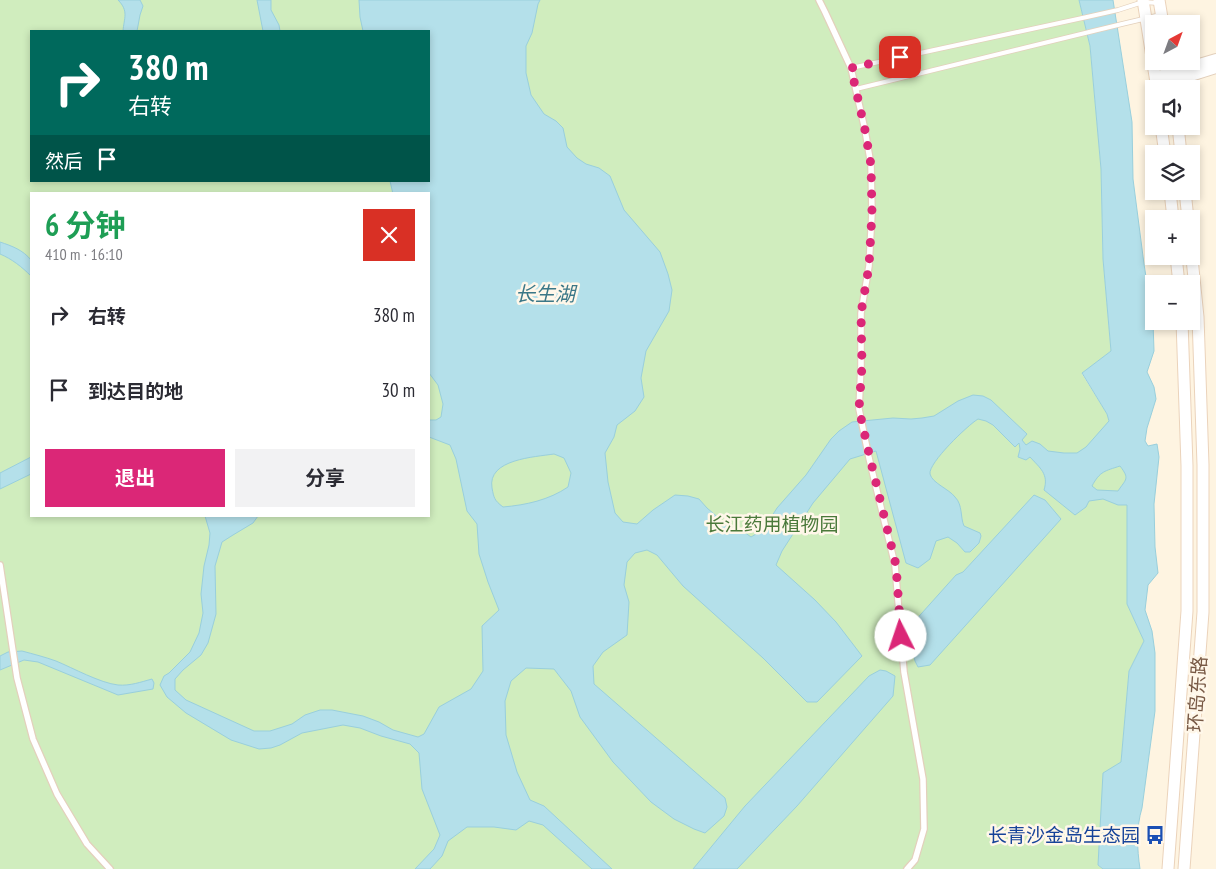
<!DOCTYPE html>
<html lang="zh">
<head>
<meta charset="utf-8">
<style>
  body { margin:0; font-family:"PT Sans Narrow","Noto Sans SC",sans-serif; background:#f2f2f3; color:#2b2b33; height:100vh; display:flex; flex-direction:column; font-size:19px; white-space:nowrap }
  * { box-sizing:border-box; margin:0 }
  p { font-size:16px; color:#7c7c81 }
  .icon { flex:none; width:28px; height:28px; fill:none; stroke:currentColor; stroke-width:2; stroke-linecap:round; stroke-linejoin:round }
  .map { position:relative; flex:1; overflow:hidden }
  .details { position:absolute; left:30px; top:192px; width:400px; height:325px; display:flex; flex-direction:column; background:#fff; border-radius:0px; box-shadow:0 2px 8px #0003 }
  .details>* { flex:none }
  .guide { position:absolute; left:30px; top:30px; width:400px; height:152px; border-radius:0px; box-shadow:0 2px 8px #0003; background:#00695c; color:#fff; overflow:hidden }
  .needle { width:32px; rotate:41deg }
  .buttons { position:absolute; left:1145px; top:15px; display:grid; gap:10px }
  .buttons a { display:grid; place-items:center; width:55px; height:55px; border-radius:0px; background:#fff; box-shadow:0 2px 8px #0003; font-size:25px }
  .pin { position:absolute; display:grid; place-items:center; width:42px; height:42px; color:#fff; margin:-21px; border-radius:10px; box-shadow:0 2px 8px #0006 }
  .me { position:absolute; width:55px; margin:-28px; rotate:356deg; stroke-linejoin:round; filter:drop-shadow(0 0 4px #0008) }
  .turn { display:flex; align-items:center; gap:18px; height:105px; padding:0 15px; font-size:22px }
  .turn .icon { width:65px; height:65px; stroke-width:2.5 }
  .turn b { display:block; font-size:35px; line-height:42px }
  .then { display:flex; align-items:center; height:48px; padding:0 15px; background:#0003; gap:10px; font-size:19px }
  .round { display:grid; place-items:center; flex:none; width:52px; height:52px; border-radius:0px; background:#f2f2f3 }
  .overview { display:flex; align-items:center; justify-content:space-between; height:85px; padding:0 15px }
  h1 { font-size:30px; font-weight:700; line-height:38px; color:#1e9e55 }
  .primary-button { display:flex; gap:10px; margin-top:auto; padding:10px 15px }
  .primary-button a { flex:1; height:58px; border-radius:0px; background:#db2777; color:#fff; font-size:20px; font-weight:700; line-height:58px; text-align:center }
  .primary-button a+a { background:#f2f2f3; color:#2b2b33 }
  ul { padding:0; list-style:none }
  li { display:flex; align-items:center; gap:15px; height:75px; padding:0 15px }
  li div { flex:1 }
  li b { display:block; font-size:19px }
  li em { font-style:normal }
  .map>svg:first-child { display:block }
  .green { fill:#d0edbe; fill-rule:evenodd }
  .water { fill:#b4e0ea; stroke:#99cfdc; fill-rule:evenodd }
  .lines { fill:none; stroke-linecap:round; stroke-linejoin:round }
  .service-casing { stroke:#e3d0bc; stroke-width:5.5 }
  .pedestrian-casing { stroke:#e3d0bc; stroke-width:8 }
  .tertiary-casing { stroke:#e3d0bc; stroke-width:12 }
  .secondary-casing { stroke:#ebd3bb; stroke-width:13 }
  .service { stroke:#fff; stroke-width:4 }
  .pedestrian { stroke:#fff; stroke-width:5.5 }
  .tertiary { stroke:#fff; stroke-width:10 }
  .secondary { stroke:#fff; stroke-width:11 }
  .route { stroke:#db2777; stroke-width:9; stroke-dasharray:0 16.2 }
  .labels { text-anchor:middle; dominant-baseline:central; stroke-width:5; stroke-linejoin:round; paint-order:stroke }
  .park-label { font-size:19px; fill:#4a793a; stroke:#fff7e9 }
  .street-label { font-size:19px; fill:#785945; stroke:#fff7e9 }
  .transit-label { font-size:19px; fill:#164399; stroke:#fff7e9; text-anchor:end }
  .water-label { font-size:20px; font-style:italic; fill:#3b7787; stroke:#fff7e9 }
</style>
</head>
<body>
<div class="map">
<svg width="1216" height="869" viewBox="0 0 1216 869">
  <rect width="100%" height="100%" fill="#fef4e1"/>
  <path class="green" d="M0,0H1079L1090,46L1101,169L1103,259L1111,351L1082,374L1107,414L1120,465L1126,473L1127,505V604L1144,641L1129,671L1121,762L1098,865L1103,869H0ZM31,31H429V181H31ZM31,194H429V516H31Z"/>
  <path class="water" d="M118,0H140L143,6L140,15L137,31H123C124,18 129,11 118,0Z
    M257,0H271V10L279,25L280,31H263Z
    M359,0H540L538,4L532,33L526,46V73L531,95L544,114L556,121L563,128L567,147L577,158L586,164L599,168L610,176L624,210L660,252L668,274L672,290L669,311L646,351L641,378L644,397L635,411L617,425L614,437L605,453L608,482L615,513L623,522L637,524L653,510L675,495L688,496L699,499L707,508L727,525L735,529H740L751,537L763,530L777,508L806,475L831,439L839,431L852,422L893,418L911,419L922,418L934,416L958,401L973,395L983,396L991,400L1027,434L1022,440L1026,445L1032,441L1040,444L1048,451L1064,453H1077L1086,447L1109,421L1107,414L1082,373L1111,351L1103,259L1101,169L1090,46L1079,0H1113L1132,122L1133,179L1144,264L1153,322L1154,351L1147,372L1154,387L1156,399L1147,428L1145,441L1148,446L1157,444L1159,457L1154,504L1155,547L1158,573L1148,585L1145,610L1152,631L1155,653V711L1142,808C1136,828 1137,848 1140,869H1103L1098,865L1103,773L1121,762L1129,671L1144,641L1127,604V505H1118L1103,499L1089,501L1086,507L1075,515L1044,490C1049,474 1040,468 1030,457L1026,460L1018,457L1020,449L1019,443L1015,447L993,425L986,421L978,419C968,425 928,463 930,474C932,483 949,489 955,497C963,505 960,517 964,526L980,533L981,536L979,543L970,552H965L957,543L948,537L936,541L930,559L918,568L906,563L876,451L850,459L813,503L782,551L776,565L815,600L836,622L862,656L817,702H807L763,658L683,586L657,555L647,550L635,553L627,562L624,585L629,602L627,635L603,652L593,666L594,684L725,798L727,807L724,816L705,833L694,829L674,819L651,802L613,762L580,717L571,691L554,669L526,668L511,681L505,701L506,735L517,772L530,800L544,806L612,869H592L543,825L529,821L516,830L494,827H467L448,841L442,856L430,869H415L434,849L440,835L422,789L419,753L410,744L381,736L360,728L343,725L302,733L280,745L271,748L259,749L231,740L186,713L167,697L160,685L164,676L169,673L190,652L199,633L203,613L201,594L204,566L209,545L210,533L205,516H258L253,523L233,535L222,542L215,566L216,614L208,643L201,655L183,670L175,679V690L186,700L254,731H270L292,724L305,715L320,710H332L363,716L379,722L393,730L418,737L424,734L439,707L471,689L483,671L482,626L499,610L488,582L479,554L477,524L467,511L456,459L450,445L429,437V420H436L441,417L443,404L438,385L429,373V194H393L390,181H429V31H363L360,17ZM554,454L564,458L571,473L568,487C549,500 526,505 503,507C494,500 494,498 492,488C487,459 535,457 554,454ZM1120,466C1130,479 1126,479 1118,491L1097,490L1092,486C1100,471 1105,471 1120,466Z
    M0,242C12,246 23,250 31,260V276C22,267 12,259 0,254Z
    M31,457V474L0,489V473Z
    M1034,495L1045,500L1061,519L930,665L918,667L915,661L908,631L913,623L956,575L963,572Z
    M22,651C33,654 45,657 56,661C73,668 100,683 118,685C130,686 141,682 152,679L154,683L153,689L118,695L38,662L24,660L0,670V656L8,652Z
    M880,670L886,671L895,676L893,696L797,806L737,869H693L745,806L869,676Z"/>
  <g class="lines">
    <g class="service-casing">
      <path id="service" d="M851,68L1087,17L1118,10L1143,2L1158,3
        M856,89L1122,24L1160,15"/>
    </g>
    <g class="pedestrian-casing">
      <path id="pedestrian" d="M819,0L825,12L851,68L865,130L871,165L872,213L869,266L861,313V366L859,409L869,458L895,565L904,672L923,779L924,829L915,860L907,869
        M0,565L17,678L33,739L57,794L87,844L110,869"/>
    </g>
    <g class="tertiary-casing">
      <path id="tertiary" d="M1155,77L1216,59
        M1156,87L1216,68"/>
    </g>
    <g class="secondary-casing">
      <path id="secondary" d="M1143,0L1157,89
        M1159,0L1163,24
        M1170,61L1173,89
        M1161,126L1165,154
        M1178,126L1181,154
        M1170,191L1173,219
        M1185,191L1188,219
        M1176,256L1179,284
        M1168,869L1187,611V466L1182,321
        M1184,869L1203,612V465L1198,317L1191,249"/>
    </g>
    <use href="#service" class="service"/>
    <use href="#pedestrian" class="pedestrian"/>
    <use href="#tertiary" class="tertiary"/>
    <use href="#secondary" class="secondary"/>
  </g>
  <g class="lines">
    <path class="route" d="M900,57L851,68L865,130L871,165L872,213L869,266L861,313L862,366L859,409L870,458L896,565L901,636"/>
  </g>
  <defs>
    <g id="bus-bare" transform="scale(1.5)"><path d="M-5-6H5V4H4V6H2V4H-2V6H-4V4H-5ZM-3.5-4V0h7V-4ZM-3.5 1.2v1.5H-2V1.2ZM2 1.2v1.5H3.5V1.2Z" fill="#1a4fb4" stroke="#fff7e9" stroke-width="2.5" paint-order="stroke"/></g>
  </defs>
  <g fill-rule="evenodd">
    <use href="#bus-bare" x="1155" y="835"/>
  </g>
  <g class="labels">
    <g class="park-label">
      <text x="772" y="524">长江药用植物园</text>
    </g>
    <g class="street-label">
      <text transform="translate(1197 694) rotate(-86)">环岛东路</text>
    </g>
    <g class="transit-label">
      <text x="1140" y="835">长青沙金岛生态园</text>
    </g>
    <g class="water-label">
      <text x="545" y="294">长生湖</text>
    </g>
  </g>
</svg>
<div class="buttons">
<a><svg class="needle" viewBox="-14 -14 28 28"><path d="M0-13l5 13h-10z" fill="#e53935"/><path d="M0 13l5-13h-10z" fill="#7c7c81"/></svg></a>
<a><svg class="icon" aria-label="sound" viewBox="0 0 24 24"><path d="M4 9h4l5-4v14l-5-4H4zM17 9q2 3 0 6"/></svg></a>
<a><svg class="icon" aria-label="layers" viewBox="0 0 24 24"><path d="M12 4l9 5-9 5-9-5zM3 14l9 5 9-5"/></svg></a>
<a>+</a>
<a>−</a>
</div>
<div class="pin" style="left:900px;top:57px;background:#d93025"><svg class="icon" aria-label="arrive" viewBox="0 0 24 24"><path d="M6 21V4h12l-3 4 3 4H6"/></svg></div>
<svg class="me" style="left:901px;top:636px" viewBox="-20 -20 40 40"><circle r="19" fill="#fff"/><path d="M0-13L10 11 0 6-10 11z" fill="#db2777"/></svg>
<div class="guide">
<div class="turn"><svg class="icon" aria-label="right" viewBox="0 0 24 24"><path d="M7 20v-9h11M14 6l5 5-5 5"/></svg><div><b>380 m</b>右转</div></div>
<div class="then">然后<svg class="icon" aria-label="arrive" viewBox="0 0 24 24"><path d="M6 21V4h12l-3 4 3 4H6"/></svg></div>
</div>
<section class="details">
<div class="overview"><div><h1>6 分钟</h1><p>410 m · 16:10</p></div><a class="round" style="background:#d93025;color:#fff"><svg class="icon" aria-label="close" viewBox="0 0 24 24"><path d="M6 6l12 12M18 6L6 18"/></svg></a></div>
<ul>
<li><svg class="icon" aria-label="right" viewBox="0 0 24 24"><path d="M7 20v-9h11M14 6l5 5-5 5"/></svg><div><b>右转</b></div><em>380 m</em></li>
<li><svg class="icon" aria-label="arrive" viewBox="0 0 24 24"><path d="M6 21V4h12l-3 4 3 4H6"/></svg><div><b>到达目的地</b></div><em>30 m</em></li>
</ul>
<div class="primary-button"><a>退出</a><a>分享</a></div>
</section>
</div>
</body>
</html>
